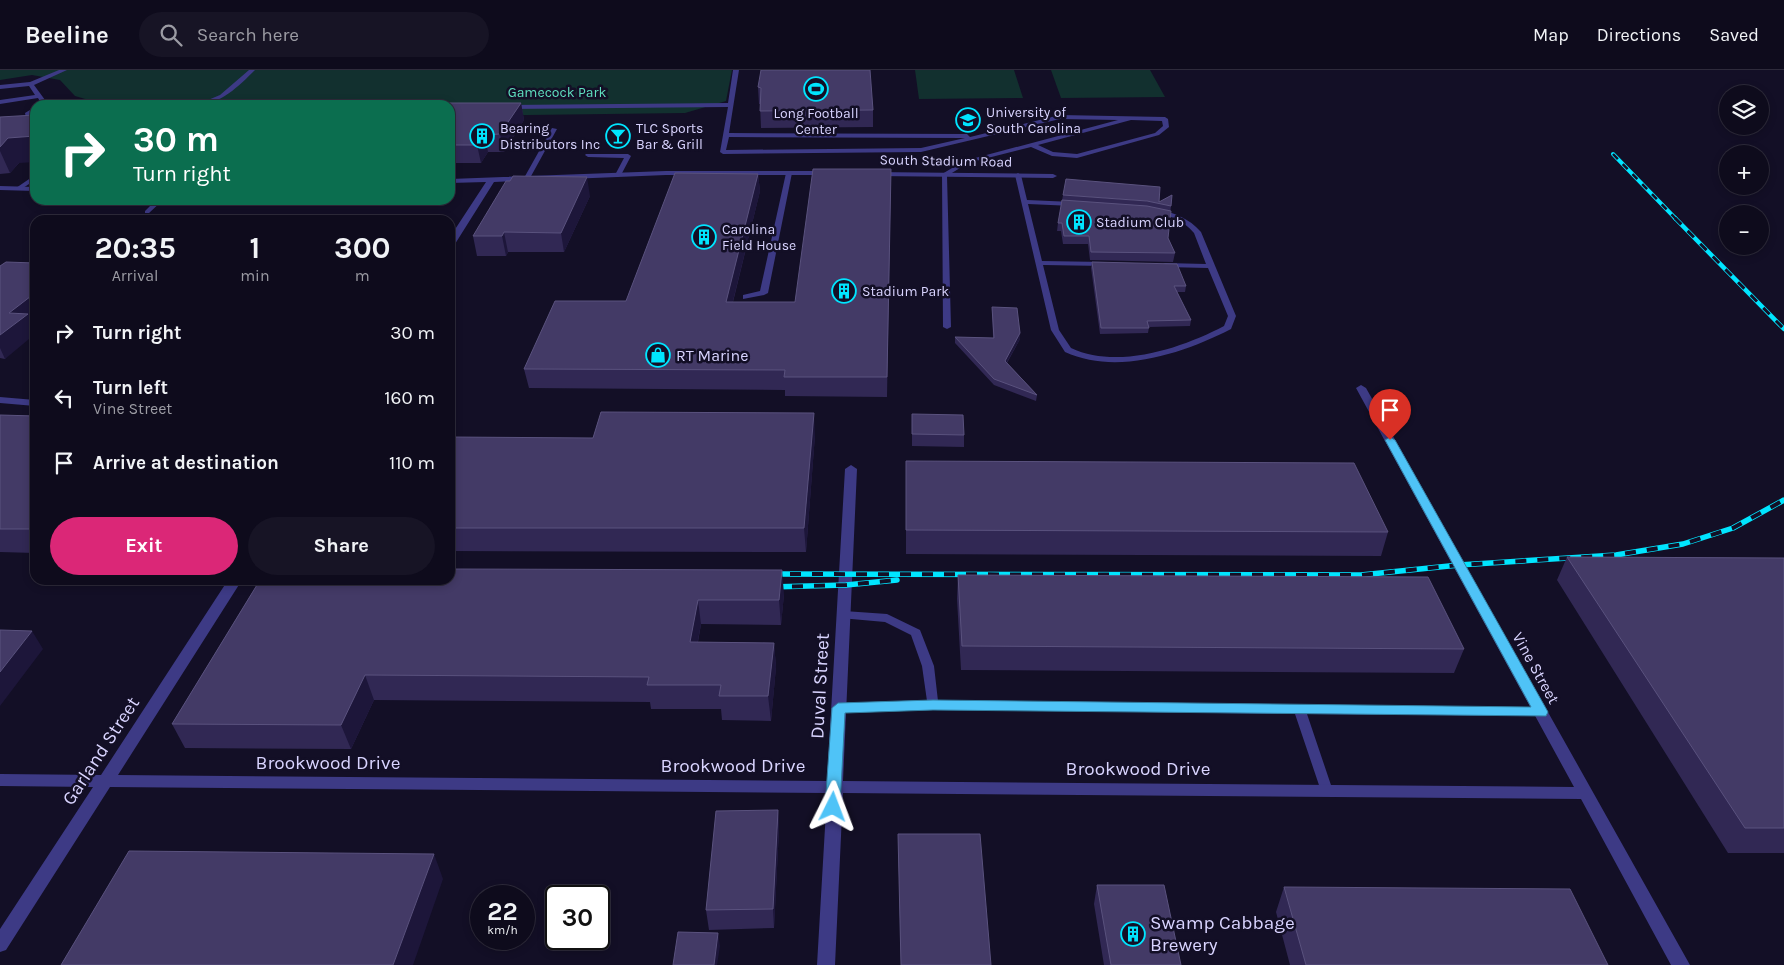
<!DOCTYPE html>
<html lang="en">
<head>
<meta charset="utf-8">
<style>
  body { margin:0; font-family:Karla,sans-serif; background:#171425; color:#f1f3f6; height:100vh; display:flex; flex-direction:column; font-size:19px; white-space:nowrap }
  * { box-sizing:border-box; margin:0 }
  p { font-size:16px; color:#9b9ba3 }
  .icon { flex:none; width:28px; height:28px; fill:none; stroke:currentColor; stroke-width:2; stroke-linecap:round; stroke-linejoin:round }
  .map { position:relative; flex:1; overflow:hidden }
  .sheet { position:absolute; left:30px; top:145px; width:425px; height:370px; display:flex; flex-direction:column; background:#0e0b1c; border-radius:15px; box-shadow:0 2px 8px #0003,0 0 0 1px #2e2b3b }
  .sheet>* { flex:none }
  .hud { position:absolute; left:30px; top:30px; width:425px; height:105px; border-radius:15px; box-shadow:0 2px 8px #0003,0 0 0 1px #2e2b3b; background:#0b6e4f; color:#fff; overflow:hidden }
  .fabs { position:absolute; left:1719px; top:15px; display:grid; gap:10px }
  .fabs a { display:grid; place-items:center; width:50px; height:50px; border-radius:50%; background:#0e0b1c; box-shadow:0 2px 8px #0003,0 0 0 1px #2e2b3b; font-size:25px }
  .speed { position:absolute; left:470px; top:815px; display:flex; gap:10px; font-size:25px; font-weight:700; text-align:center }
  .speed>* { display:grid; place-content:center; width:65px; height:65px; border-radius:50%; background:#0e0b1c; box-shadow:0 2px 8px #0003,0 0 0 1px #2e2b3b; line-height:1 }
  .speed small { font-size:12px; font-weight:400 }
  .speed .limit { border:2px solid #111; border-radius:8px; background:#fff; color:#111 }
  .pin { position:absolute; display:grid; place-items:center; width:42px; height:42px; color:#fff; margin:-51px -21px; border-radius:50% 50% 50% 0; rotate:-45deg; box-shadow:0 0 5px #0007 }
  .pin .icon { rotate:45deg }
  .me { position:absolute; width:55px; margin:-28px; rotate:3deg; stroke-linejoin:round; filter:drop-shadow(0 0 4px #0008) }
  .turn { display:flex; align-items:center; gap:18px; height:105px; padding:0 20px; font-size:22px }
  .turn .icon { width:65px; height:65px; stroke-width:2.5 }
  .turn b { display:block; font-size:35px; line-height:42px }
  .eta { display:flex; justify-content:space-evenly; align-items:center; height:85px; text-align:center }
  .eta b { font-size:30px; font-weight:700; line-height:35px }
  .button { display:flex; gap:10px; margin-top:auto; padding:10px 20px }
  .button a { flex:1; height:58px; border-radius:30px; background:#db2777; color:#fff; font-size:20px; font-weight:700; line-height:58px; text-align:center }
  .button a+a { background:#171425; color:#f1f3f6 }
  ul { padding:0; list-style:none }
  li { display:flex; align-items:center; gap:15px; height:65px; padding:0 20px }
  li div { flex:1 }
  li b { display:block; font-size:19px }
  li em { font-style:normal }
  header { display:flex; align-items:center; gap:30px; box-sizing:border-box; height:70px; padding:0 25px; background:#0e0b1c; border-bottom:1px solid #2e2b3b }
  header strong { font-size:24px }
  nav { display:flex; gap:28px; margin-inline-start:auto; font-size:18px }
  .search { width:350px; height:45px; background:#171425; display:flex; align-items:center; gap:12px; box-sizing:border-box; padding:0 18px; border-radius:28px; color:#9b9ba3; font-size:19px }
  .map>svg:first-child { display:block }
  .green { fill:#12302f }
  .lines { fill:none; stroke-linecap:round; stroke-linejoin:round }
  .lane { fill:#3d3a85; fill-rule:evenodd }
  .street { fill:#3d3a85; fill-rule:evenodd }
  .rail-far2-casing { stroke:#00e5ff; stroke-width:4 }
  .rail-far1-casing { stroke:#00e5ff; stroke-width:4.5 }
  .rail-casing { stroke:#00e5ff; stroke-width:5.5 }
  .rail-far2 { stroke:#130f26; stroke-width:2.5; stroke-dasharray:7; stroke-linecap:butt }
  .rail-far1 { stroke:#130f26; stroke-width:3; stroke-dasharray:9; stroke-linecap:butt }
  .rail { stroke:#130f26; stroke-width:4; stroke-dasharray:11; stroke-linecap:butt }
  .wall { fill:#312854 }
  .shaded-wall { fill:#1d163a }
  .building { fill:#433a66; stroke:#5a527e }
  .route { fill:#4fc3f7; stroke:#337fa1 }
  .labels { text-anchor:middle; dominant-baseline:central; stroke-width:5; stroke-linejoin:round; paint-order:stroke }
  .far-park-label { font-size:14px; fill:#5fe0c0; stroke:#130f26 }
  .far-poi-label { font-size:14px; fill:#d9d4ff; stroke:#130f26; text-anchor:start }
  .far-street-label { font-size:14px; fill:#d9d4ff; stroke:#130f26 }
  .poi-label { font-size:16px; fill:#d9d4ff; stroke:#130f26; text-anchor:start }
  .street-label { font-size:16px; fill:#d9d4ff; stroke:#130f26 }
  .near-street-label { font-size:19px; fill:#d9d4ff; stroke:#130f26 }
  .near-poi-label { font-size:19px; fill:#d9d4ff; stroke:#130f26; text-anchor:start }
</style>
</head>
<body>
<header>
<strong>Beeline</strong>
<div class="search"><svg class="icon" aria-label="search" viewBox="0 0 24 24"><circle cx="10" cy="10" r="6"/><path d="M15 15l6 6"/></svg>Search here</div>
<nav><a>Map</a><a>Directions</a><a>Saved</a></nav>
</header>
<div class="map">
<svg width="1784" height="895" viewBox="0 0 1784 895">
  <rect width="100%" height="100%" fill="#130f26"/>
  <path class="green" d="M0,0H732L726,31L685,43L450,46V35H110L113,32L92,31L75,26L60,10L32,5L0,10Z
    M915,0H1014L1023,28L919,29Z
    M1051,0H1150L1165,27L1061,28Z"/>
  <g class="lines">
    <path class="lane" d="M59,0H67L34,15L48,34L69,33L72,35H42L38,28L0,34V30L35,25L29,16L0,19V15L30,12Z
      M249,0H255C239,16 220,35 196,35L220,25Z
      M733,0H739L729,63L967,64L970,67L1060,45L1165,47L1168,49L1169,57L1159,65L1077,88L1052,86L1031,77L968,93L947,106L951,257L947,259L943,257L942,104L964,91L1118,50L1060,49L921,82L723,84L720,82L728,37L508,39L505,37L508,35L728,33ZM1131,50L1162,51L1163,56L1155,63L1077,84L1053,82L1038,75ZM729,67L965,68L921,78L726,80Z
      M35,37V42L30,45L35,47V51L26,48L25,43Z
      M552,58L557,59L530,108L525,109L524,108Z
      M586,84H628L631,86L621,105L618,107L615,105L624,88L588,87L585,85Z
      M789,101L792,103L768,223L764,225L743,229V225L760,221L786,103Z
      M1018,103L1021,105L1027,130L1073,132L1076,134L1073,136L1028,134L1042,191L1105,192L1109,194L1105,196L1043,195L1059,260L1071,278C1118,300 1182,278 1224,256L1228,246L1208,198L1165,197L1161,195L1165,193L1206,194L1194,163C1183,150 1170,146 1155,142L1154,141L1157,139C1174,143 1189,148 1201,162L1236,246L1231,259C1184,283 1117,306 1065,282L1051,260L1015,105Z
      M35,105V110L20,120H16V118Z
      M156,130H163L149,143H145V141Z
      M844,541L887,544L920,560L934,596L938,631L1541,638L1545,639L1547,642L1545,645L1541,646L1307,644L1333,721L1332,725L1327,726L1322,725L1321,721L1295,644L933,639L838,642L834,641L832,638L834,635L838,634L927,631L922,596L911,565L885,552L840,548L839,545L840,542Z"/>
    <path class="street" d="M666,101H828L832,103L828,105H666L494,112L455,174L450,177V167L486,112L450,113V109Z
      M872,102L1053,104L1057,106L1053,108L875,106H872Z
      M0,116L35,117V121L0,120Z
      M1361,315L1366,318L1690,895H1671L1581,729L843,723L835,895H817L827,723L110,717L6,880L0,882V859L93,717L0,716V704L101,705L228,510H242L118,705L827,711L845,399L851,395L857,399L843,711L1574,717L1356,318Z
      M0,327L35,330V336L0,333Z"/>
    <g class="rail-far2-casing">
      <path id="rail-far2" d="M1613,84L1676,149"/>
    </g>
    <g class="rail-far1-casing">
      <path id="rail-far1" d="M1675,148L1784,259"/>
    </g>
    <g class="rail-casing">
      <path id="rail" d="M768,504L1361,505L1459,495L1616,485L1683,474L1733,458L1784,430
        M770,517L846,515L897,510"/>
    </g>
    <use href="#rail-far2" class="rail-far2"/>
    <use href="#rail-far1" class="rail-far1"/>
    <use href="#rail" class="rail"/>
  </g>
  <path class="wall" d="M758,17L873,40V57L761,58L760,34H759Z
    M521,33L524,50L504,82H488L481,93H450V35Z
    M0,47L19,93L10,103L0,104Z
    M891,99L887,327L785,326V320L529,318L524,299L626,231L758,104L760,121L733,232H795Z
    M1063,125L1159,132L1172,125L1168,168L1175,183L1173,192L1090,190L1088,174H1063L1061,161H1057L1058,153Z
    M590,126L564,182H508L506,186H477L473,166Z
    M1092,192L1186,216L1185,222H1177L1191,250L1190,256L1149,257L1148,263L1100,264L1091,198Z
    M35,193V250L32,252L5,289L0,288V196Z
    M992,237L1020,269L1007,293L1037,325L1036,331L994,315L955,273V267L993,268Z
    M912,344L964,365V377L912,376Z
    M0,345L35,346V483L0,482Z
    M815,365L806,482L450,481V367L593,368Z
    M906,391L1388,462L1381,486L906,484Z
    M1567,487L1784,488V783H1728L1557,510Z
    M958,505L1464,579L1454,603L961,600L957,529Z
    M260,510L784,524L781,555L701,554L698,572L774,573L776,597L771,651L722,650L721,639H651L650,632L374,630L351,679L185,678L172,654Z
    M778,740L779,759L774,858L709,860L706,840Z
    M898,764L991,895H901Z
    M1097,815L1181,895H1104L1094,834Z
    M1284,817L1608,895H1290L1276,842Z"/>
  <path class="shaded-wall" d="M521,33L524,50L504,82L500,64Z
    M485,65L488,82L481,93L477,75Z
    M35,66V92L19,93L10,103L0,81V77L8,68Z
    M758,104L760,121L728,251L726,232Z
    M587,107L590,126L564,182L561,163Z
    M504,162L508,182L506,186L502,166Z
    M35,223V250L32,252L35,259V264L5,289L0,278V265L9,243Z
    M1020,263V269L1004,297L1005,291Z
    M814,343L815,365L806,482L804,458Z
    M782,500L784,524L781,555L779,530Z
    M698,530L701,554L693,596L690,572Z
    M32,561L43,579L0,636V602Z
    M774,573L776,597L771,651L768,626Z
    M365,605L374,630L351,679L341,655Z
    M778,740L779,759L774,858L773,839Z
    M434,784L443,809L413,895H393Z
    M718,863L720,876L717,895H714Z"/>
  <path class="building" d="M761,0H870L873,40L760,41L761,18L758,17Z
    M232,31L230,35H162Z
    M410,33H521L500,64L485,65L477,75H450V35H409Z
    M35,45V66L8,68L0,77V47Z
    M813,99H891L887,307H784L785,300L524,299L555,231H626L675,103L758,104L726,232H795Z
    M513,106L587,107L561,163L504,162L502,166H473L506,111H510Z
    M1066,109L1160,117L1159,132L1172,125L1171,136L1147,131L1063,125Z
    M1062,130L1147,136L1171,141L1168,168L1175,183L1091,182L1089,166H1064L1062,153H1058Z
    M6,192L35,193V223L9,243L28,244L0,265V196Z
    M1092,192L1177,194L1186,216H1174L1191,250L1147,251L1149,258H1101Z
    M992,237L1017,238L1020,263L1005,291L1037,325L994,309L955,267L994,268Z
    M601,342L814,343L804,458H450V367L593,368Z
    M912,344L963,345L964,365L912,364Z
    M0,345L35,346V459H0Z
    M906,391L1354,393L1388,462L906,460Z
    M1567,487L1784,488V758H1745Z
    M450,499L782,500L779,530H698L690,572L774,573L768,626H719L721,615H647L649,607L365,605L341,655L172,654L260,510H450Z
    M958,505L1428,507L1464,579L962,576Z
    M0,560L32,561L0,602Z
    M778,740L773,839L706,840L716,741Z
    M898,764H980L991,895H901Z
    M129,781L434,784L393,895H61Z
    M1097,815H1164L1181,895H1111Z
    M1284,817L1570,819L1608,895H1306Z
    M678,862L718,863L714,895H673Z"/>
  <path class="route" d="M1390,367L1395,370L1548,642L1546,646L933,640L845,643L840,737L838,741H827L825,737L832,638L838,633L933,630L1531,637L1385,370Z"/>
  <defs>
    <g id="stadium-ring" transform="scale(1.25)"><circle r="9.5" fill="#130f26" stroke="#00e5ff" stroke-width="1.5"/><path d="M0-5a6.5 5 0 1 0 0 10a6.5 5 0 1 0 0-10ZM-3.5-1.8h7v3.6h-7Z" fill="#00e5ff"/></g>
    <g id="university-ring" transform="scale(1.25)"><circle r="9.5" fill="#130f26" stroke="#00e5ff" stroke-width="1.5"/><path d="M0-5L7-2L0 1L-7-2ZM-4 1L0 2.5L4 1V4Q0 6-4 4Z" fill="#00e5ff"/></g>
    <g id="building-ring" transform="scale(1.25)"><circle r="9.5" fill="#130f26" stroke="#00e5ff" stroke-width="1.5"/><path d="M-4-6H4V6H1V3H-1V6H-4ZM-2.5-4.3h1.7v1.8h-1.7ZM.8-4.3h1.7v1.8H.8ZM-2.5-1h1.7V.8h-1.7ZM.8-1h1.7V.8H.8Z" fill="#00e5ff"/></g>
    <g id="bar-ring" transform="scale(1.25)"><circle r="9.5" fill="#130f26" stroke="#00e5ff" stroke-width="1.5"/><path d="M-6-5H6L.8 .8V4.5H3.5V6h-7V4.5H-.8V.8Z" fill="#00e5ff"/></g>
    <g id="shop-ring" transform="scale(1.25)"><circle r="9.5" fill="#130f26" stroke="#00e5ff" stroke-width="1.5"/><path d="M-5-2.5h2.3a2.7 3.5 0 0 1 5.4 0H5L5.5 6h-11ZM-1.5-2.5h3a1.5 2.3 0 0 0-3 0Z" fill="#00e5ff"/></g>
  </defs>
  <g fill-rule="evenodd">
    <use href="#stadium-ring" x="816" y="19"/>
    <use href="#university-ring" x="968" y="50"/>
    <use href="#building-ring" x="482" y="66"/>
    <use href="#bar-ring" x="618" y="66"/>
    <use href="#building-ring" x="1079" y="152"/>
    <use href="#building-ring" x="704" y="167"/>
    <use href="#building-ring" x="844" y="221"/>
    <use href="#shop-ring" x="658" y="285"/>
    <use href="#building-ring" x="1133" y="864"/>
  </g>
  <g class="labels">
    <g class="far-park-label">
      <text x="557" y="22">Gamecock Park</text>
    </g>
    <g class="far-poi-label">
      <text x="986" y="42">University of<tspan x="986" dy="16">South Carolina</tspan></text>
      <text x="816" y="43" text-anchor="middle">Long Football<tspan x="816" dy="16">Center</tspan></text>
      <text x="500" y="58">Bearing<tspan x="500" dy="16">Distributors Inc</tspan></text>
      <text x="636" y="58">TLC Sports<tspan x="636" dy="16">Bar &amp; Grill</tspan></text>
      <text x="1096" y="152">Stadium Club</text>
      <text x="722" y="159">Carolina<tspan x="722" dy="16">Field House</tspan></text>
      <text x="862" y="221">Stadium Park</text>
    </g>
    <g class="far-street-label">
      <text transform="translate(946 91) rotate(1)">South Stadium Road</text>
    </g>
    <g class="poi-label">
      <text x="676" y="285">RT Marine</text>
    </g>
    <g class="street-label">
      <text transform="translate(1536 598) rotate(61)">Vine Street</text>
    </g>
    <g class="near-street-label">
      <text transform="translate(820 616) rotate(-87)">Duval Street</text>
      <text transform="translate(101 681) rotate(-57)">Garland Street</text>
      <text x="328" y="693">Brookwood Drive</text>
      <text x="733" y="696">Brookwood Drive</text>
      <text x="1138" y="699">Brookwood Drive</text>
    </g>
    <g class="near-poi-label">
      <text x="1150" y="853">Swamp Cabbage<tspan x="1150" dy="22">Brewery</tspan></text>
    </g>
  </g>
</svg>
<div class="fabs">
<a><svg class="icon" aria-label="layers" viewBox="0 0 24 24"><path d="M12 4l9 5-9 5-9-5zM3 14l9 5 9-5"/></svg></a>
<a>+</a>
<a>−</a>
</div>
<div class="speed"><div>22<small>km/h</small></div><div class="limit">30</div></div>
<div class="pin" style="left:1390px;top:370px;background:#d93025"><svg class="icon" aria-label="arrive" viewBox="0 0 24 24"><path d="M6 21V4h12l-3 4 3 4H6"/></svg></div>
<svg class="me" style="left:833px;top:737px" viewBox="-20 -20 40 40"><path d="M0-17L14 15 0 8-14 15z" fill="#4fc3f7" stroke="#fff" stroke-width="4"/></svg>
<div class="hud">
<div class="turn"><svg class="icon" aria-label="right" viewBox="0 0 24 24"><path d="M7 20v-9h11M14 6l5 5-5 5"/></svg><div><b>30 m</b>Turn right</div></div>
</div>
<section class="sheet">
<div class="eta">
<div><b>20:35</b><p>Arrival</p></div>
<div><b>1</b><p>min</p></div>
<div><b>300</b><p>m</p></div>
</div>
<ul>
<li><svg class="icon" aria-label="right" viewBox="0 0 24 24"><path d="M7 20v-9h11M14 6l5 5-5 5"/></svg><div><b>Turn right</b></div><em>30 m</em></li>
<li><svg class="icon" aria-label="left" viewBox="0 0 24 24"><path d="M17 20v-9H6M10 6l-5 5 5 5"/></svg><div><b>Turn left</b><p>Vine Street</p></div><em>160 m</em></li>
<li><svg class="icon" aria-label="arrive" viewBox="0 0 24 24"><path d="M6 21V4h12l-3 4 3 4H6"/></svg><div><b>Arrive at destination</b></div><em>110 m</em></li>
</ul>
<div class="button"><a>Exit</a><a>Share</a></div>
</section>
</div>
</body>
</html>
